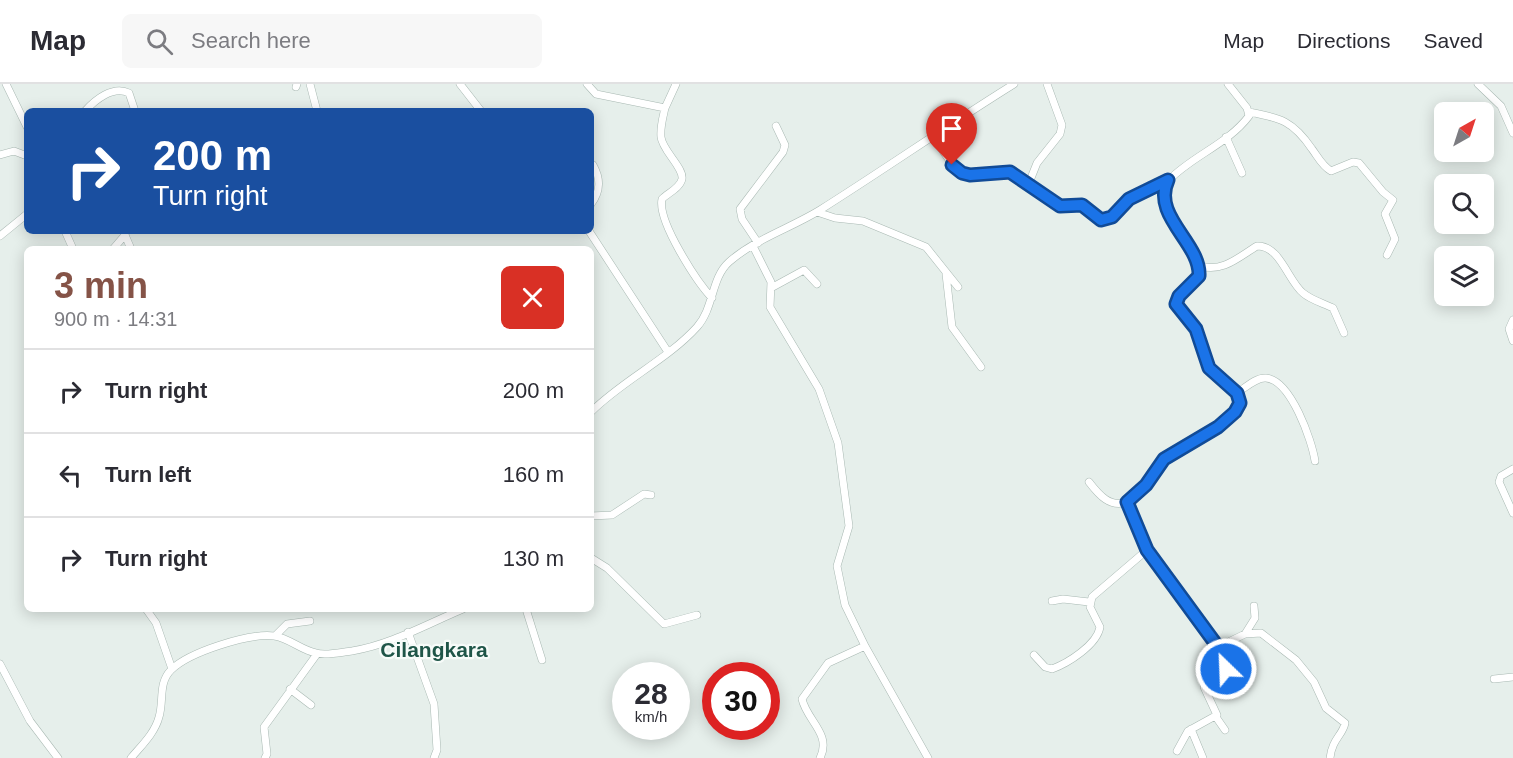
<!DOCTYPE html>
<html lang="en">
<head>
<meta charset="utf-8">
<style>
  body { margin:0; font-family:Helvetica,sans-serif; background:#f7f7f7; color:#2b2b33; height:100vh; display:flex; flex-direction:column; font-size:22px; white-space:nowrap }
  * { box-sizing:border-box; margin:0 }
  p { font-size:20px; color:#7c7c81 }
  .icon { flex:none; width:33px; height:33px; fill:none; stroke:currentColor; stroke-width:2; stroke-linecap:round; stroke-linejoin:round }
  .map { position:relative; flex:1; overflow:hidden }
  .side { position:absolute; left:24px; top:162px; width:570px; height:366px; display:flex; flex-direction:column; background:#fff; border-radius:9px; box-shadow:0 3px 15px #0003 }
  .side>* { flex:none }
  .top-card { position:absolute; left:24px; top:24px; width:570px; height:126px; border-radius:9px; box-shadow:0 3px 15px #0003; background:#1a4fa0; color:#fff; overflow:hidden }
  .needle { width:39px; rotate:39deg }
  .tools { position:absolute; left:1434px; top:18px; display:grid; gap:12px }
  .tools a { display:grid; place-items:center; width:60px; height:60px; border-radius:9px; background:#fff; box-shadow:0 3px 15px #0003; font-size:30px }
  .speed { position:absolute; left:612px; top:578px; display:flex; gap:12px; font-size:30px; font-weight:700; text-align:center }
  .speed>* { display:grid; place-content:center; width:78px; height:78px; border-radius:50%; background:#fff; box-shadow:0 3px 15px #0003; line-height:1 }
  .speed small { font-size:15px; font-weight:400 }
  .speed .limit { border:9px solid #d22; background:#fff; color:#111 }
  .pin { position:absolute; display:grid; place-items:center; width:51px; height:51px; color:#fff; margin:-62px -26px; border-radius:50% 50% 50% 0; rotate:-45deg; box-shadow:0 0 6px #0007 }
  .pin .icon { rotate:45deg }
  .me { position:absolute; width:66px; margin:-33px; rotate:336deg; stroke-linejoin:round; filter:drop-shadow(0 0 4px #0008) }
  .turn { display:flex; align-items:center; gap:21px; height:126px; padding:0 30px; font-size:27px }
  .turn .icon { width:78px; height:78px; stroke-width:2.5 }
  .turn b { display:block; font-size:42px; line-height:51px }
  .round { display:grid; place-items:center; flex:none; width:63px; height:63px; border-radius:9px; background:#f7f7f7 }
  .head { display:flex; align-items:center; justify-content:space-between; height:102px; padding:0 30px }
  h1 { font-size:36px; font-weight:600; line-height:45px; color:#855347 }
  ul { padding:0; list-style:none }
  li { display:flex; align-items:center; gap:18px; height:84px; padding:0 30px; border-top:2px solid #e1e1e2 }
  li div { flex:1 }
  li b { display:block; font-size:22px }
  li em { font-style:normal }
  header { display:flex; align-items:center; gap:36px; box-sizing:border-box; height:84px; padding:0 30px; background:#fff; border-bottom:2px solid #e1e1e2 }
  header strong { font-size:28px }
  nav { display:flex; gap:33px; margin-inline-start:auto; font-size:21px }
  .search { width:420px; height:54px; background:#f7f7f7; display:flex; align-items:center; gap:15px; box-sizing:border-box; padding:0 21px; border-radius:9px; color:#7c7c81; font-size:22px }
  .map>svg:first-child { display:block }
  .lines { fill:none; stroke-linecap:round; stroke-linejoin:round }
  .minor-casing { stroke:#a8b8b2; stroke-width:8 }
  .minor { stroke:#fff; stroke-width:7 }
  .route-casing { stroke:#114b97; stroke-width:15 }
  .route { stroke:#1a73e8; stroke-width:10 }
  .labels { text-anchor:middle; dominant-baseline:central; stroke-width:4.5; stroke-linejoin:round; paint-order:stroke }
  .quarter-label { font-size:21px; font-weight:bold; fill:#1f5548; stroke:#f7fbf9 }
</style>
</head>
<body>
<header>
<strong>Map</strong>
<div class="search"><svg class="icon" aria-label="search" viewBox="0 0 24 24"><circle cx="10" cy="10" r="6"/><path d="M15 15l6 6"/></svg>Search here</div>
<nav><a>Map</a><a>Directions</a><a>Saved</a></nav>
</header>
<div class="map">
<svg width="1513" height="674" viewBox="0 0 1513 674">
  <rect width="100%" height="100%" fill="#e6efeb"/>
  <g class="lines">
    <g class="minor-casing">
      <path id="minor" d="M6,0L27,43
        M310,0L317,27
        M460,0L481,27
        M587,0L596,10L665,24C663,33 660,43 661,53C662,66 684,84 682,95C680,104 668,109 662,115C657,137 697,198 712,214
        M1478,0L1501,22L1513,49
        M296,3L297,0
        M665,24L676,0
        M85,27C95,16 113,1 129,9L135,27
        M1249,28C1281,34 1293,37 1312,65C1318,73 1322,82 1331,87L1353,78L1359,79L1383,108L1393,116L1385,130L1395,155L1387,171
        M1226,53L1242,89
        M934,54L952,80L962,89L980,91L1010,88L1061,122L1082,121L1101,136L1112,133L1129,115L1168,96
        M0,71L14,67L27,72
        M1029,99L1037,79L1060,50L1062,41L1047,0
        M591,120C601,107 601,95 593,81
        M817,128L835,134L863,137L926,163L958,203
        M65,147L73,165
        M126,147L125,151L131,165
        M589,147L668,268
        M0,152L27,130
        M758,159L742,135L740,125L783,68L785,61L776,42
        M753,162L771,198L770,223L819,305L838,359L849,442L837,482L845,521L865,562L928,674
        M113,165L125,151
        M1200,182C1224,188 1237,174 1257,162C1280,161 1288,197 1303,209C1311,216 1323,219 1333,224L1344,249
        M946,190L952,243L981,283
        M771,204L804,186L817,200
        M1513,236L1509,245L1513,257
        M1237,309C1245,304 1256,293 1266,294C1291,296 1312,357 1315,377
        M591,328C623,296 667,276 697,243C714,224 711,194 729,178C755,155 791,144 820,126C885,85 948,41 1014,0
        M1513,385L1501,392L1499,398L1513,429
        M1089,398C1099,411 1110,424 1127,418
        M591,432L612,431L644,410L651,411
        M591,474L607,484L664,540L697,531
        M1052,517L1063,515L1089,518
        M146,525L156,539L172,585
        M526,525L542,576
        M408,548L434,620L437,666L434,674
        M1245,550L1255,534L1254,522
        M275,552L287,540L310,537
        M1218,563L1245,550L1261,549L1296,576L1314,598L1326,624L1345,639C1343,651 1332,655 1330,674
        M1034,571L1045,583L1052,585C1068,579 1097,561 1100,543L1090,523L1092,513L1147,466
        M0,580L30,637L58,674
        M1494,595L1513,593
        M290,605L311,621
        M1216,633L1225,646
        M1191,645L1203,674
        M1177,667L1188,647L1217,631L1204,603C1209,592 1223,593 1226,583C1201,523 1145,481 1127,418L1146,401L1164,375L1218,343L1235,328L1240,319L1237,309L1209,284L1196,245L1176,220L1179,212L1199,192C1201,166 1175,147 1167,122C1164,115 1163,102 1169,96C1192,72 1228,60 1249,32L1247,24L1228,0
        M131,674C141,662 155,649 159,633C164,617 158,599 171,586C189,568 249,549 274,552C289,554 301,566 316,569C326,572 342,568 352,567C390,561 427,540 463,525
        M265,674L267,670L264,643L317,570
        M820,674C832,650 807,637 802,615L828,579L865,562"/>
    </g>
    <use href="#minor" class="minor"/>
  </g>
  <g class="lines">
    <g class="route-casing">
      <path id="route" d="M952,81L962,89L970,91L1010,88L1060,122L1082,121L1101,136L1112,133L1129,115L1168,96C1151,132 1201,159 1199,192L1179,212L1176,220L1196,245L1209,284L1237,309L1240,319L1235,328L1218,343L1164,375L1146,401L1127,418L1147,466L1218,563L1226,585"/>
    </g>
    <use href="#route" class="route"/>
  </g>
  <g class="labels">
    <g class="quarter-label">
      <text x="434" y="565">Cilangkara</text>
    </g>
  </g>
</svg>
<div class="tools">
<a><svg class="needle" viewBox="-14 -14 28 28"><path d="M0-13l5 13h-10z" fill="#e53935"/><path d="M0 13l5-13h-10z" fill="#7c7c81"/></svg></a>
<a><svg class="icon" aria-label="search" viewBox="0 0 24 24"><circle cx="10" cy="10" r="6"/><path d="M15 15l6 6"/></svg></a>
<a><svg class="icon" aria-label="layers" viewBox="0 0 24 24"><path d="M12 4l9 5-9 5-9-5zM3 14l9 5 9-5"/></svg></a>
</div>
<div class="speed"><div>28<small>km/h</small></div><div class="limit">30</div></div>
<div class="pin" style="left:952px;top:81px;background:#d93025"><svg class="icon" aria-label="arrive" viewBox="0 0 24 24"><path d="M6 21V4h12l-3 4 3 4H6"/></svg></div>
<svg class="me" style="left:1226px;top:585px" viewBox="-20 -20 40 40"><circle r="17" fill="#1a73e8" stroke="#fff" stroke-width="3"/><path d="M0-11L8 9 0 5-8 9z" fill="#fff"/></svg>
<div class="top-card">
<div class="turn"><svg class="icon" aria-label="right" viewBox="0 0 24 24"><path d="M7 20v-9h11M14 6l5 5-5 5"/></svg><div><b>200 m</b>Turn right</div></div>
</div>
<section class="side">
<div class="head"><div><h1>3 min</h1><p>900 m · 14:31</p></div><a class="round" style="background:#d93025;color:#fff"><svg class="icon" aria-label="close" viewBox="0 0 24 24"><path d="M6 6l12 12M18 6L6 18"/></svg></a></div>
<ul>
<li><svg class="icon" aria-label="right" viewBox="0 0 24 24"><path d="M7 20v-9h11M14 6l5 5-5 5"/></svg><div><b>Turn right</b></div><em>200 m</em></li>
<li><svg class="icon" aria-label="left" viewBox="0 0 24 24"><path d="M17 20v-9H6M10 6l-5 5 5 5"/></svg><div><b>Turn left</b></div><em>160 m</em></li>
<li><svg class="icon" aria-label="right" viewBox="0 0 24 24"><path d="M7 20v-9h11M14 6l5 5-5 5"/></svg><div><b>Turn right</b></div><em>130 m</em></li>
</ul>
</section>
</div>
</body>
</html>
